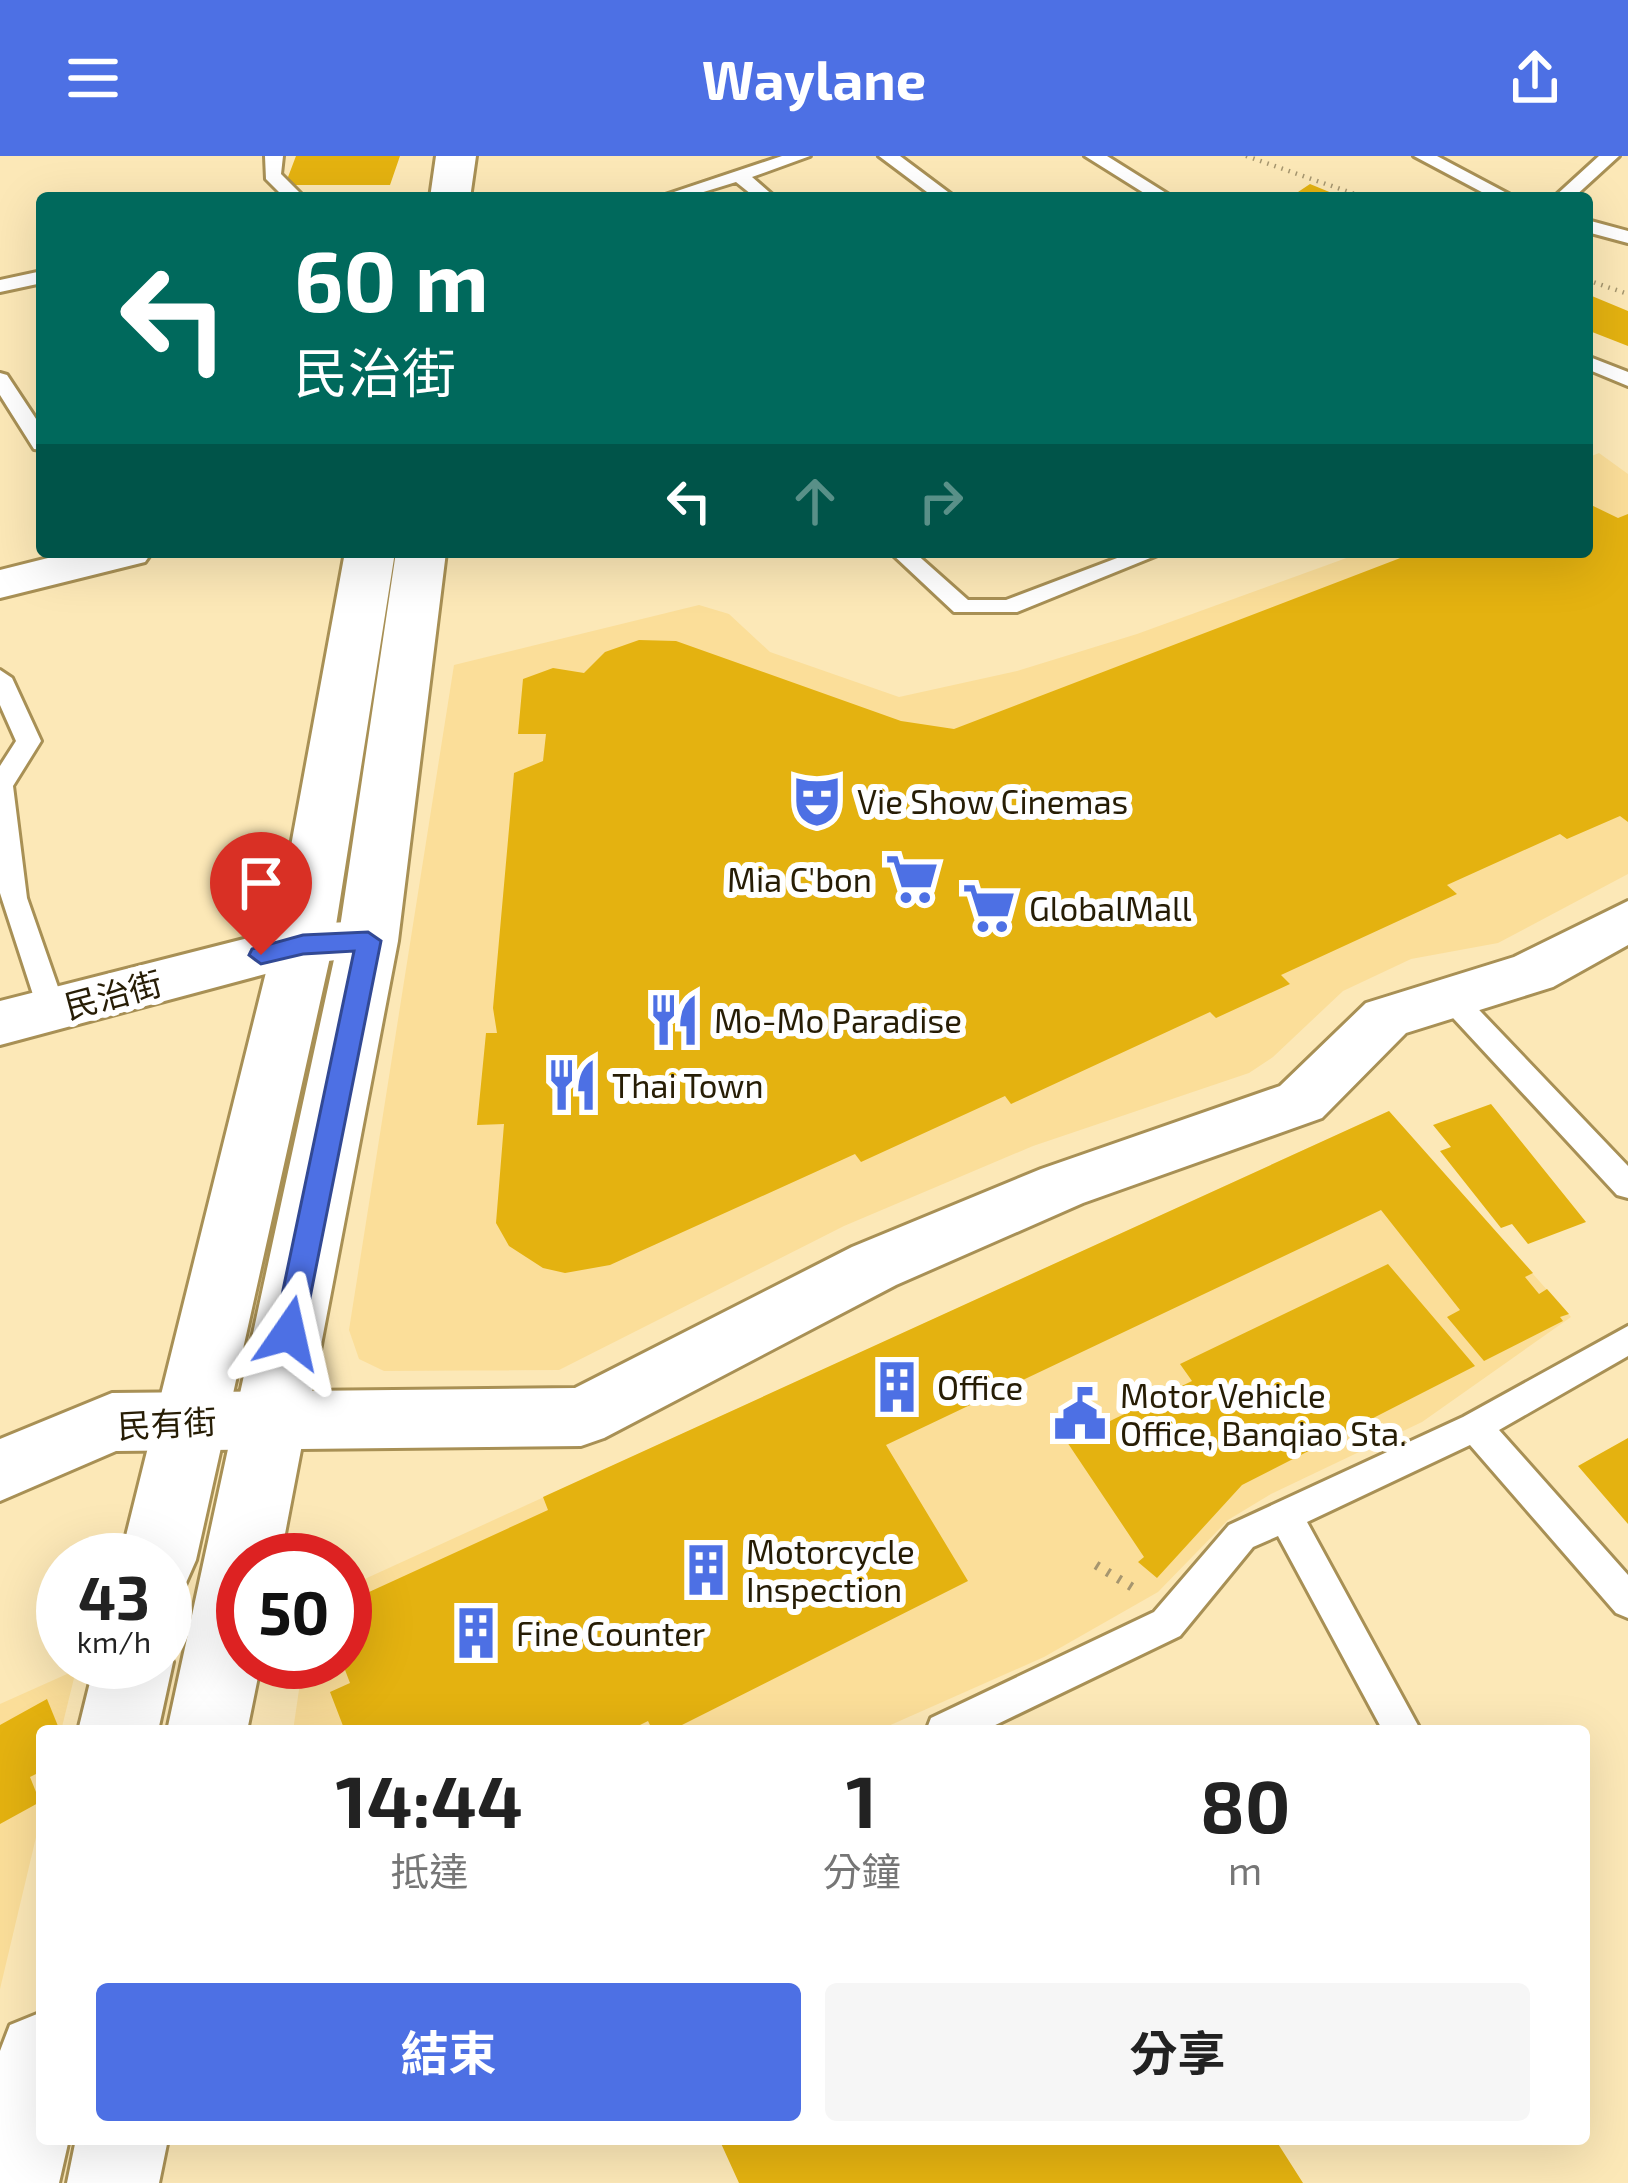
<!DOCTYPE html>
<html lang="zh-TW">
<head>
<meta charset="utf-8">
<style>
  body { margin:0; font-family:"Exo 2","Noto Sans TC",sans-serif; background:#f6f6f6; color:#222; height:100vh; display:flex; flex-direction:column; font-size:45px; white-space:nowrap }
  * { box-sizing:border-box; margin:0 }
  p { font-size:39px; color:#767676 }
  .icon { flex:none; width:66px; height:66px; fill:none; stroke:currentColor; stroke-width:2; stroke-linecap:round; stroke-linejoin:round }
  .map { position:relative; flex:1; overflow:hidden }
  .side { position:absolute; left:36px; top:1569px; width:1554px; height:420px; display:flex; flex-direction:column; background:#fff; border-radius:12px; box-shadow:0 12px 48px #0002 }
  .side>* { flex:none }
  .banner { position:absolute; left:36px; top:36px; width:1557px; height:366px; border-radius:12px; box-shadow:0 12px 48px #0002; background:#00695c; color:#fff; overflow:hidden }
  .speed { position:absolute; left:36px; top:1377px; display:flex; gap:24px; font-size:60px; font-weight:700; text-align:center }
  .speed>* { display:grid; place-content:center; width:156px; height:156px; border-radius:50%; background:#fff; box-shadow:0 12px 48px #0002; line-height:1 }
  .speed small { font-size:30px; font-weight:400 }
  .speed .limit { border:18px solid #d22; background:#fff; color:#111 }
  .pin { position:absolute; display:grid; place-items:center; width:102px; height:102px; color:#fff; margin:-123px -51px; border-radius:50% 50% 50% 0; rotate:-45deg; box-shadow:0 0 12px #0007 }
  .pin .icon { rotate:45deg }
  .me { position:absolute; width:132px; margin:-66px; rotate:11deg; stroke-linejoin:round; filter:drop-shadow(0 0 9px #0008) }
  .turn { display:flex; align-items:center; gap:42px; height:252px; padding:0 60px; font-size:54px }
  .turn .icon { width:156px; height:156px; stroke-width:2.5 }
  .turn b { display:block; font-size:84px; line-height:102px }
  .lanes { display:flex; align-items:center; height:114px; padding:0 60px; background:#0003; justify-content:center; gap:60px; direction:ltr }
  .lanes .off { opacity:.35 }
  .eta { display:flex; justify-content:space-evenly; align-items:center; height:204px; text-align:center }
  .eta b { font-size:72px; font-weight:700; line-height:84px }
  .cta { display:flex; gap:24px; margin-top:auto; padding:24px 60px }
  .cta a { flex:1; height:138px; border-radius:12px; background:#4d70e4; color:#fff; font-size:48px; font-weight:700; line-height:138px; text-align:center }
  .cta a+a { background:#f6f6f6; color:#222 }
  header { display:flex; justify-content:space-between; align-items:center; height:156px; padding:0 60px; background:#4d70e4; color:#fff; font-size:54px; font-weight:700 }
  .map>svg:first-child { display:block }
  .built { fill:#fbde99 }
  .building { fill:#e4b210 }
  .lines { fill:none; stroke-linecap:round; stroke-linejoin:round }
  .lane-casing { stroke:#a89055; stroke-width:6 }
  .street-casing { stroke:#a89055; stroke-width:6 }
  .secondary-casing { stroke:#a89055; stroke-width:6 }
  .path-far1 { stroke:#a6966f; stroke-width:4.5; stroke-dasharray:1.5 6; stroke-linecap:butt }
  .path { stroke:#a6966f; stroke-width:9; stroke-dasharray:3 10; stroke-linecap:butt }
  .lane { fill:#fff; fill-rule:evenodd }
  .street { fill:#fff; fill-rule:evenodd }
  .secondary { fill:#fff; fill-rule:evenodd }
  .route { fill:#4d70e4; stroke:#324994; stroke-width:3 }
  .labels { text-anchor:middle; dominant-baseline:central; stroke-width:12; stroke-linejoin:round; paint-order:stroke }
  .poi-label { font-size:33px; fill:#271d05; stroke:#fff; text-anchor:start }
  .street-label { font-size:33px; fill:#271d05; stroke:#fff }
</style>
</head>
<body>
<header><svg class="icon" aria-label="menu" viewBox="0 0 24 24"><path d="M4 6h16M4 12h16M4 18h16"/></svg>Waylane<svg class="icon" aria-label="share" viewBox="0 0 24 24"><path d="M12 15V3M7 8l5-5 5 5M5 13v7h14v-7"/></svg></header>
<div class="map">
<svg width="1628" height="2027" viewBox="0 0 1628 2027">
  <rect width="100%" height="100%" fill="#fce8b7"/>
  <path class="built" d="M1599,297L1628,318V718L1498,787L1411,803L1343,835L1273,901L1249,917L1033,990L844,1070L559,1214L384,1215L359,1203L349,1174L454,509L699,449L729,458L770,496L899,541L1017,515L1137,478L1363,396H1587V302Z
    M1389,955L1571,1161L1422,1266L1271,1338L1228,1364L1158,1436L1044,1501L877,1575H293L303,1506H345V1432Z
    M76,1514L61,1575H42V1656L0,1833V1548Z"/>
  <path class="building" d="M296,0H400L390,29H285Z
    M1310,28L1344,42H1289Z
    M1587,138L1628,155V190L1587,174Z
    M1587,347L1618,362L1628,358V666L1620,660L1567,683L1560,678L1447,729L1457,738L1281,819L1290,828L1216,862L1210,856L1011,948L1005,940L861,1006L855,998L610,1109L565,1117L543,1112L509,1090L496,1067L504,968L477,969L486,877H497L493,852L514,617L543,605L546,578H518L523,523L553,512L584,517L605,496L639,484L676,485L901,565L954,573L1416,396H1587Z
    M1491,948L1586,1066L1528,1088L1512,1068L1501,1072L1440,995L1451,991L1433,969Z
    M1389,955L1533,1117L1525,1121L1539,1138L1547,1133L1569,1158L1560,1161L1563,1165L1484,1205L1447,1161L1460,1154L1381,1054L886,1289L968,1425L670,1575H653L648,1565L628,1575H345L330,1536L350,1527L342,1506L345,1447L548,1354L543,1341Z
    M1388,1108L1475,1210L1242,1329L1157,1422L1138,1406L1144,1401L1067,1286L1192,1225L1180,1208Z
    M1628,1282V1368L1578,1310Z
    M47,1543L60,1575H42V1615L30,1621L40,1646L0,1668V1569Z
    M719,1983H1275L1303,2027H739Z"/>
  <g class="lines">
    <g class="lane-casing">
      <path id="lane" d="M265,0H283L281,18L305,42H285L266,23Z
        M782,0H810L752,21L776,42H756L736,26L684,42H656Z
        M879,0H900L956,42H935Z
        M1085,0H1107L1174,42H1152Z
        M1414,0H1437L1516,42H1493Z
        M1599,0H1619L1573,42H1553Z
        M1587,64L1628,75V87L1587,76Z
        M42,115V127L0,136V124Z
        M1587,200L1628,216V230L1587,213Z
        M0,217L7,219L42,272V294L34,293L0,239Z
        M890,396H914L968,444H1006L1133,396H1165L1017,456H954Z
        M0,514L12,522L41,585L13,630L27,742L66,854L52,865L38,854L0,737V610L16,585L0,549Z
        M1451,831L1461,835L1628,1010V1042L1617,1039L1441,849L1437,842L1441,835Z
        M1628,1170V1200L1499,1274L1628,1419V1462L1616,1457L1470,1289L1307,1366L1421,1575H1383L1278,1380L1253,1391L1180,1480L983,1575H926L931,1562L1154,1456L1229,1369L1463,1261Z"/>
    </g>
    <g class="street-casing">
      <path id="street" d="M72,396H152L145,406L0,442V414Z
        M1628,745V789L1553,831L1406,877L1322,962L1083,1047L896,1129L604,1282L581,1290L116,1295L0,1345V1283L112,1237L575,1232L852,1091L1041,1013L1280,930L1366,847L1514,801Z
        M350,766L369,772L377,786L369,800L303,808L0,889V845L303,768Z"/>
    </g>
    <g class="secondary-casing">
      <path id="secondary" d="M436,0H476L470,42H430Z
        M345,396H395L333,788L196,1404L185,1429L165,1437V1404H120L273,788Z
        M396,396H446L398,785L280,1404H243V1506H261L247,1575H167L338,785Z
        M165,1486L173,1506L158,1575H78L95,1506H165Z
        M42,1856V1983H69L59,2027H0V1895L10,1869Z
        M76,1983H168L159,2027H67Z"/>
    </g>
    <path class="path-far1" d="M1246,0L1366,42
      M1587,124L1628,138"/>
    <path class="path" d="M1096,1409L1140,1436"/>
    <use href="#lane" class="lane"/>
    <use href="#street" class="street"/>
    <use href="#secondary" class="secondary"/>
  </g>
  <path class="route" d="M368,776L381,785L303,1177L299,1186L289,1189L279,1186L274,1177L354,795L303,798L261,808L249,799L252,793L303,779Z"/>
  <defs>
    <g id="theatre-bare" transform="scale(4.14)"><path d="M-5-5.5Q0-4 5-5.5V0Q5 5 0 6Q-5 5-5 0ZM-3.3-2.5H-1v1.5H-3.3ZM1-2.5H3.3v1.5H1ZM-2.8 1Q0 5.5 2.8 1Z" fill="#4d70e4" stroke="#fff" stroke-width="2.5" paint-order="stroke"/></g>
    <g id="supermarket-bare" transform="scale(4.14)"><path d="M-6-5.5h2.5l.6 2H6L4.5 2H-2.5L-4.4-4H-6ZM-1.5 3.2a1.3 1.3 0 1 0 .1 0ZM3 3.2a1.3 1.3 0 1 0 .1 0Z" fill="#4d70e4" stroke="#fff" stroke-width="2.5" paint-order="stroke"/></g>
    <g id="restaurant-bare" transform="scale(4.14)"><path d="M-5-6h1v4h1v-4h1v4h1v-4h1v5L-1.5 .5V6h-2V.5L-5-1ZM5-6V6H3V1.5H1.5Q1.5-4 5-6Z" fill="#4d70e4" stroke="#fff" stroke-width="2.5" paint-order="stroke"/></g>
    <g id="building-bare" transform="scale(4.14)"><path d="M-4-6H4V6H1V3H-1V6H-4ZM-2.5-4.3h1.7v1.8h-1.7ZM.8-4.3h1.7v1.8H.8ZM-2.5-1h1.7V.8h-1.7ZM.8-1h1.7V.8H.8Z" fill="#4d70e4" stroke="#fff" stroke-width="2.5" paint-order="stroke"/></g>
    <g id="civic-bare" transform="scale(4.14)"><path d="M-.6-6.5H3V-4.5H.6V-3L4-1V1h2V6H-6V1h2V-1L-.6-3ZM-1.2 2.5V6h2.4V2.5Z" fill="#4d70e4" stroke="#fff" stroke-width="2.5" paint-order="stroke"/></g>
  </defs>
  <g fill-rule="evenodd">
    <use href="#theatre-bare" x="817" y="645"/>
    <use href="#supermarket-bare" x="912" y="723"/>
    <use href="#supermarket-bare" x="989" y="752"/>
    <use href="#restaurant-bare" x="674" y="864"/>
    <use href="#restaurant-bare" x="572" y="929"/>
    <use href="#building-bare" x="897" y="1231"/>
    <use href="#civic-bare" x="1080" y="1258"/>
    <use href="#building-bare" x="706" y="1414"/>
    <use href="#building-bare" x="476" y="1477"/>
  </g>
  <g class="labels">
    <g class="poi-label">
      <text x="857" y="645">Vie Show Cinemas</text>
      <text x="872" y="723" text-anchor="end">Mia C'bon</text>
      <text x="1029" y="752">GlobalMall</text>
      <text x="714" y="864">Mo-Mo Paradise</text>
      <text x="612" y="929">Thai Town</text>
      <text x="937" y="1231">Office</text>
      <text x="1120" y="1239">Motor Vehicle<tspan x="1120" dy="38">Office, Banqiao Sta.</tspan></text>
      <text x="746" y="1395">Motorcycle<tspan x="746" dy="38">Inspection</tspan></text>
      <text x="516" y="1477">Fine Counter</text>
    </g>
    <g class="street-label">
      <text transform="translate(113 838) rotate(-15)">民治街</text>
      <text transform="translate(167 1267) rotate(-3)">民有街</text>
    </g>
  </g>
</svg>
<div class="speed"><div>43<small>km/h</small></div><div class="limit">50</div></div>
<div class="pin" style="left:261px;top:799px;background:#d93025"><svg class="icon" aria-label="arrive" viewBox="0 0 24 24"><path d="M6 21V4h12l-3 4 3 4H6"/></svg></div>
<svg class="me" style="left:289px;top:1177px" viewBox="-20 -20 40 40"><path d="M0-17L14 15 0 8-14 15z" fill="#4d70e4" stroke="#fff" stroke-width="4"/></svg>
<div class="banner">
<div class="turn"><svg class="icon" aria-label="left" viewBox="0 0 24 24"><path d="M17 20v-9H6M10 6l-5 5 5 5"/></svg><div><b>60 m</b>民治街</div></div>
<div class="lanes"><svg class="icon" aria-label="left" viewBox="0 0 24 24"><path d="M17 20v-9H6M10 6l-5 5 5 5"/></svg><svg class="icon off" aria-label="ahead" viewBox="0 0 24 24"><path d="M12 20V5M6 11l6-6 6 6"/></svg><svg class="icon off" aria-label="right" viewBox="0 0 24 24"><path d="M7 20v-9h11M14 6l5 5-5 5"/></svg></div>
</div>
<section class="side">
<div class="eta">
<div><b>14:44</b><p>抵達</p></div>
<div><b>1</b><p>分鐘</p></div>
<div><b>80</b><p>m</p></div>
</div>
<div class="cta"><a>結束</a><a>分享</a></div>
</section>
</div>
</body>
</html>
